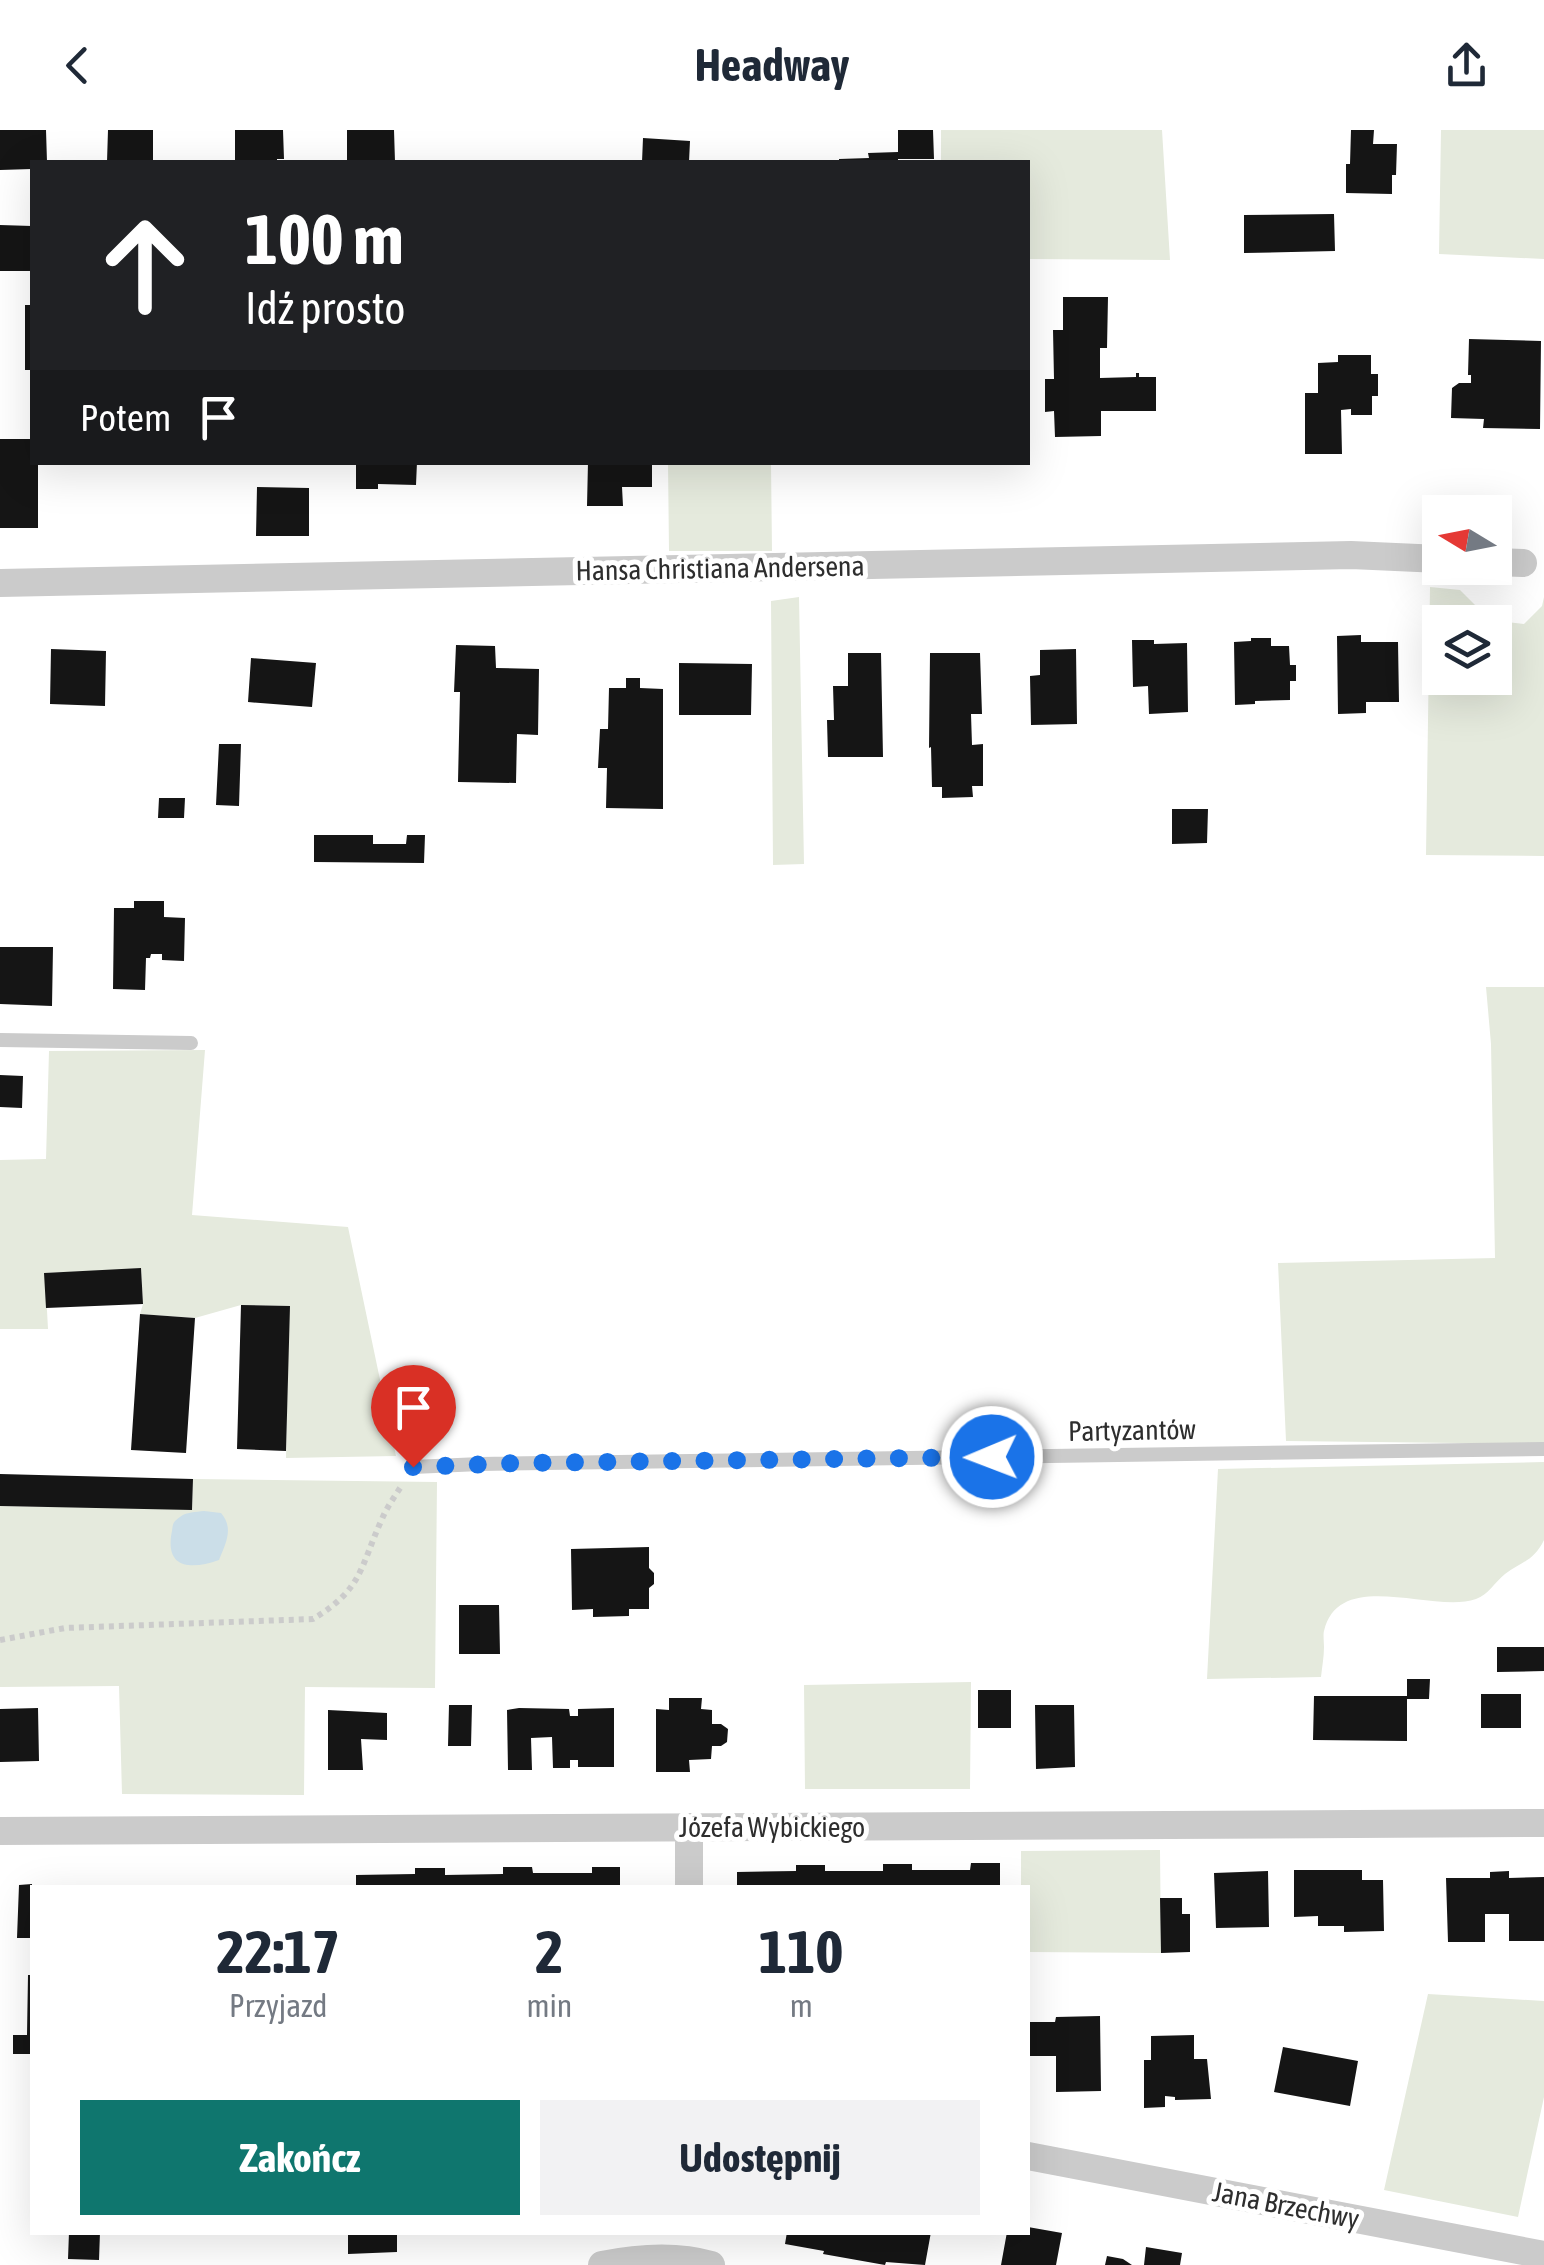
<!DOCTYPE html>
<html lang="pl">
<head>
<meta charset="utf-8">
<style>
  body { margin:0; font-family:"Asap Condensed",sans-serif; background:#f2f2f3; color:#1f2937; height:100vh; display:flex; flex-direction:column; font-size:38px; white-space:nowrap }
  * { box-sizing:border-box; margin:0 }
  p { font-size:32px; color:#747a83 }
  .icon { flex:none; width:55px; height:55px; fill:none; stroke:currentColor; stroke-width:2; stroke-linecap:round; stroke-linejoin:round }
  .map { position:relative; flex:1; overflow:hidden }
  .drawer { position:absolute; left:30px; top:1755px; width:1000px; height:350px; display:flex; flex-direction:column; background:#fff; border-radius:0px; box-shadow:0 10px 40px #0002 }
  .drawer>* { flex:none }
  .hud { position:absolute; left:30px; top:30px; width:1000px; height:305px; border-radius:0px; box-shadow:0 10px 40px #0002; background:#202124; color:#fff; overflow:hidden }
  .needle { width:65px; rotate:280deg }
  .tools { position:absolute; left:1422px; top:365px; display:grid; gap:20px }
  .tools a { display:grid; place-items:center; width:90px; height:90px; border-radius:0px; background:#fff; box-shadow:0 10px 40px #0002; font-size:50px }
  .pin { position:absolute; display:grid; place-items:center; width:85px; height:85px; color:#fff; margin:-102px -42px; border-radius:50% 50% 50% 0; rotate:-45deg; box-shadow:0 0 10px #0007 }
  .pin .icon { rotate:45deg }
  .me { position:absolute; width:110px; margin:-55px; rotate:269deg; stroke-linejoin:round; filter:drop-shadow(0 0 8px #0008) }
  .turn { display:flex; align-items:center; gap:35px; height:210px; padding:0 50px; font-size:45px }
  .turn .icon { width:130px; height:130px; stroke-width:2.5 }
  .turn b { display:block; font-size:70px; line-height:85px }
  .then { display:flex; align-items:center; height:95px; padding:0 50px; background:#0003; gap:20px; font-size:38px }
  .eta { display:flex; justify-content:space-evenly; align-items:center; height:170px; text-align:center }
  .eta b { font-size:60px; font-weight:700; line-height:70px }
  .button { display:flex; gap:20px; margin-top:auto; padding:20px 50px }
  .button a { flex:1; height:115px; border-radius:0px; background:#0f766e; color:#fff; font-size:40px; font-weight:700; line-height:115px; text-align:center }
  .button a+a { background:#f2f2f3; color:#1f2937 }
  header { display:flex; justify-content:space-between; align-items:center; height:130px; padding:0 50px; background:#fff; font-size:45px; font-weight:700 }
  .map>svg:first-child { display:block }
  .green { fill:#e5eadd; fill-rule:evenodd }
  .water { fill:#cbdee8 }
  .building { fill:#151515 }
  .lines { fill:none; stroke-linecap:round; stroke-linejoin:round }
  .path { stroke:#cbcbcb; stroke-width:6; stroke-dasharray:5 5; stroke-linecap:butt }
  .lane { stroke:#cbcbcb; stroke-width:14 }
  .street { stroke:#cbcbcb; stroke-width:28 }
  .route { stroke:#1a73e8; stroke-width:18; stroke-dasharray:0 32.4 }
  .labels { text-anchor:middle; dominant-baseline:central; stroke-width:10; stroke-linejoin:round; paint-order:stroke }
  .street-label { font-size:28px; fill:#2e2e2e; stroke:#fff }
</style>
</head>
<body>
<header><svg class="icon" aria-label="back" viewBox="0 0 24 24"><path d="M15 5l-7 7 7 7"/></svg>Headway<svg class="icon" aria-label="share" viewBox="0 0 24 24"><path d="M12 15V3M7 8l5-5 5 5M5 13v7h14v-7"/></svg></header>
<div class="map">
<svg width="1544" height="2135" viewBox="0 0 1544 2135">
  <rect width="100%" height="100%" fill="#fff"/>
  <path class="green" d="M941,0H1162L1170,130L1028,129V32H941Z
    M1441,0H1544V129L1439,124Z
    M668,333H771L772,421H669Z
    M1430,457L1460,460L1490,490L1524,494L1542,476L1544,467V726L1426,725ZM1440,492H1495V548H1440Z
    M799,467L804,734L773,735L771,471Z
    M1486,857H1544V1314L1286,1311L1278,1133L1495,1128L1491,914Z
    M205,920L192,1085L348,1097L396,1326L286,1328L289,1176L241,1175L195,1188L140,1184L143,1174L141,1139L45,1143L48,1199H0V1030L46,1029L49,921Z
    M1544,1332V1410C1534,1431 1521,1432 1505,1444C1495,1452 1488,1465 1476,1469C1433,1484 1339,1437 1324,1501C1323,1504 1324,1513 1324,1517C1324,1527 1322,1537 1321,1547L1207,1549L1218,1339Z
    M193,1349L437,1352L435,1558L305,1557L304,1665L122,1664L119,1556L0,1557V1376L192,1379Z
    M971,1552L970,1659H805L804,1555Z
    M1160,1720L1161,1823L1028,1822V1758L1021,1757V1721Z
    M1428,1864L1544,1871V1967L1518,2087L1384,2060Z"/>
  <path class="water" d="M204,1381L221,1383C234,1398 226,1413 219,1430C191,1440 164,1439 172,1401C173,1393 173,1392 180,1387C186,1382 196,1382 204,1381Z"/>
  <path class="building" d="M0,0H46L47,32H32V39L0,40Z
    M108,0H153V32H107Z
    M235,0H283L284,29H277V32H235Z
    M347,0H394L395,32H347Z
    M898,0H933L934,29H898V32H839V29L869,28L868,23L898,22Z
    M1351,0H1374L1373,14H1397L1396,45H1392V64L1346,63V34H1350Z
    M643,8L690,11L689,32H642Z
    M1334,84L1335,121L1244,123V85Z
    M0,95L32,96V141H0Z
    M1063,167H1108L1107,218H1100V248L1136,247V243H1139V247H1156V281H1101V306L1055,307L1054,281L1045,282V249H1054L1053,200H1063Z
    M25,175H32V240H25Z
    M1469,209L1541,211L1540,299L1483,298L1484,289L1451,288L1452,258L1459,253H1471V245H1468Z
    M1338,225H1371V244H1378V266H1372V285H1351V279L1341,280L1342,324H1305V263H1318V233L1338,232Z
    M0,309H32V332H38V398H0Z
    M356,332H417L416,355L378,354V359H356Z
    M588,332H652V357H622L623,376H587Z
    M257,357L309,358V406H256Z
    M1361,505V512H1398L1399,572H1366V583L1338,584L1337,506Z
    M1251,508H1271V516H1289L1290,535H1296V551H1290V570L1255,571V574L1235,575L1234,512L1251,511Z
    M1132,510H1154V514L1187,513L1188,582L1149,584L1148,556L1133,557Z
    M456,515L495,516L496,538L539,539L538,605L517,604L516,653L458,652L460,562H454Z
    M51,519L106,521L105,576L50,574Z
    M1076,519L1077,594L1031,595L1030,546L1040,545V520Z
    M848,523H881L883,627H828L827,590H834L833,556H848Z
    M930,523H980L982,584H971L972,615L983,614V656H972L973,667L942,668V657H932L931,617L929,618Z
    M251,528L316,533L312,577L248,572Z
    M679,533L752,534L751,585H679Z
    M626,548H640V558L663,559V679L606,678L607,638H598L600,599H608L609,558H626Z
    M219,614H241L239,676L216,675Z
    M159,668H185L184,688H158Z
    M1172,679H1208L1207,713L1172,714Z
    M314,705H373V714H406L407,705H425L424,733L314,732Z
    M134,771H164V787L185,788L184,831L162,830V824H151L150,828H146L145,860L113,859L114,778H134Z
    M0,817H53L52,876L0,874Z
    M0,945L23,946L22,978L0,977Z
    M141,1138L143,1174L46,1178L44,1143Z
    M241,1175L290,1176L286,1321L237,1319Z
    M140,1184L195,1188L186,1323L131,1320Z
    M0,1344L193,1349L192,1380L0,1376Z
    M649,1417V1438L654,1443V1454L649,1458V1479H629V1486L593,1487V1479L572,1480L571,1419Z
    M459,1475H499L500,1524H459Z
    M1497,1517H1544V1541L1497,1542Z
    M1407,1549H1430L1429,1569H1407V1611L1313,1610L1314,1566H1407Z
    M978,1560H1011V1598H978Z
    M1481,1564H1521V1598H1481Z
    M669,1568H702L701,1579L712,1580V1594H721L728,1599L727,1612L721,1616H712L711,1629L689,1630L690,1642H656V1579L669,1580Z
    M449,1575H472L471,1616H448Z
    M1035,1575H1074L1075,1637L1036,1639Z
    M38,1578L39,1631L0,1632V1579Z
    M519,1578L569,1579L570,1586H578V1579L614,1578V1637H578V1630H570V1638H553L552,1607L531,1608L532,1640H508L507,1580Z
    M328,1580L387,1583V1610L361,1609L363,1640H328Z
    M971,1733H1000V1758H737V1742L796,1741V1735H825V1741H883V1734H912V1740H970Z
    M503,1737H532L533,1743H592V1737H620V1758H356V1745L415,1744V1738H445V1745L503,1744Z
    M1294,1740H1362V1750H1383L1384,1801L1344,1802V1796H1318V1786L1294,1787Z
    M1268,1741L1269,1797L1216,1798L1214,1743Z
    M1509,1741V1748L1544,1747V1811H1509V1784H1485V1812H1448L1446,1748H1490V1742Z
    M32,1754V1808H17L19,1755Z
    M1160,1768H1182V1784H1190V1822L1161,1823Z
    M28,1845H32V1924H13V1905H27Z
    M1100,1886L1101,1961L1056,1962V1926H1028V1892H1055L1056,1887Z
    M1194,1905V1929H1207L1211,1969L1175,1970V1967L1165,1966V1977L1144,1978V1930H1151V1906Z
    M1283,1917L1358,1931L1350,1976L1274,1962Z
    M1028,2097L1062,2103L1056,2135H1001L1007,2102H1028Z
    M69,2102H100L99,2130L68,2129Z
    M348,2102H397V2122L348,2124Z
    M787,2102H931L925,2135L886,2132L885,2135L823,2124L824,2121L785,2114Z
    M1146,2117L1182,2123L1180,2135H1144Z
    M1107,2126L1123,2129L1132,2135H1105Z"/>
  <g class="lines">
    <path class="path" d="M0,1510L65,1498L313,1489C363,1459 360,1437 382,1389C387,1377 395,1366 402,1355"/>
    <path class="lane" d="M0,910L191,913
      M413,1337L480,1334L1544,1319"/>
    <path class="street" d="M1495,432L1523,433
      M0,453L1351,425L1440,429
      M689,1697V1758
      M0,1701L1544,1693
      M1028,2026L1544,2125
      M602,2135C637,2128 677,2125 711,2135"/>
  </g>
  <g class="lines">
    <path class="route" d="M413,1337L519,1333L992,1327"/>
  </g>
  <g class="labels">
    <g class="street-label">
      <text transform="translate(720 438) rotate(-1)">Hansa Christiana Andersena</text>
      <text transform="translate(1132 1300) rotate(-1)">Partyzantów</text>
      <text x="772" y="1697">Józefa Wybickiego</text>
      <text transform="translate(1286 2075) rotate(11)">Jana Brzechwy</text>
    </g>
  </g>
</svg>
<div class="tools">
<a><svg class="needle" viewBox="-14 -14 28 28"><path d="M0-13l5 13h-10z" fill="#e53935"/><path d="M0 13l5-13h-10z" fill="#747a83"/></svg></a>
<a><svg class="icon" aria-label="layers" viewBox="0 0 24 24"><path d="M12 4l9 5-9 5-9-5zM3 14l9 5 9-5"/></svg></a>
</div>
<div class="pin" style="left:413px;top:1337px;background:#d93025"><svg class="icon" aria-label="arrive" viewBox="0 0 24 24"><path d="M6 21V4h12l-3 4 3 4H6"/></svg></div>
<svg class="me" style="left:992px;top:1327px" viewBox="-20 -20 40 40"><circle r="17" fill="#1a73e8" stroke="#fff" stroke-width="3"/><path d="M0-11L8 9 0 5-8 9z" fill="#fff"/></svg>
<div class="hud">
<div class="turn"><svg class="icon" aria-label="ahead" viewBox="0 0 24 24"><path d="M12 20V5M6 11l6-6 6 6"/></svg><div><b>100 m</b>Idź prosto</div></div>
<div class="then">Potem<svg class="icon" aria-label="arrive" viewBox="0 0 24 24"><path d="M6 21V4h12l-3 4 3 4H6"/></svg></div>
</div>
<section class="drawer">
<div class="eta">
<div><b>22:17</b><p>Przyjazd</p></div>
<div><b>2</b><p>min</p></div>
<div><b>110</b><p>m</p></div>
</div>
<div class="button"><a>Zakończ</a><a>Udostępnij</a></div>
</section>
</div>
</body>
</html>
